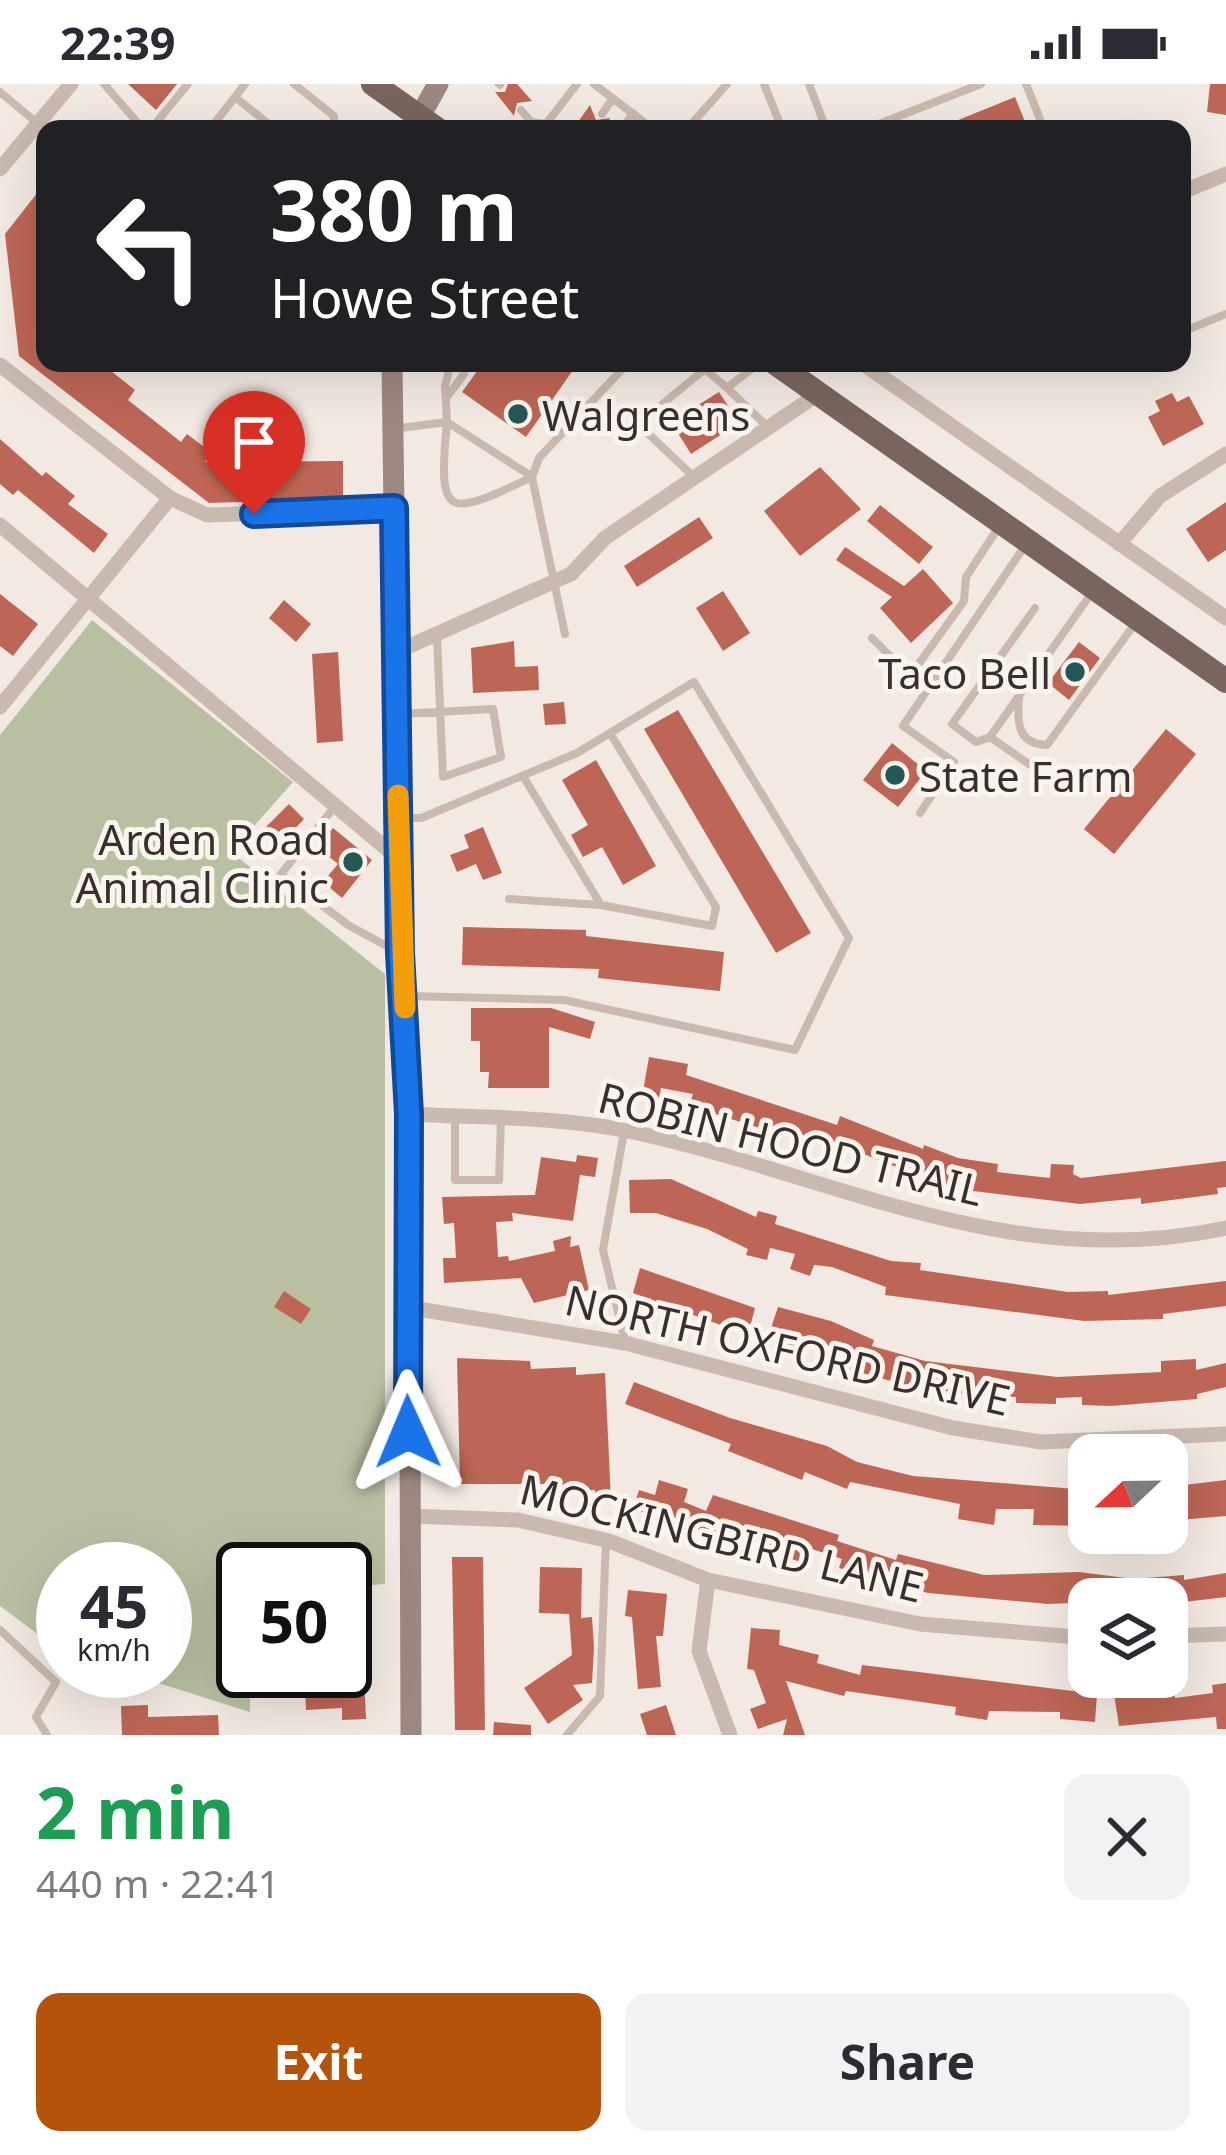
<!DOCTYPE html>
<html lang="en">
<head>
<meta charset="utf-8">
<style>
  body { margin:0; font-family:"Noto Sans",sans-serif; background:#f2f2f3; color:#2b2b33; height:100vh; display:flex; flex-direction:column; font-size:45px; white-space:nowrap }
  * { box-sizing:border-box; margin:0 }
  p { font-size:39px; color:#7c7c81 }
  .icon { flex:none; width:66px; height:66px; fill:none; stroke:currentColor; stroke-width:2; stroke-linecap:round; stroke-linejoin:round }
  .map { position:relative; height:1651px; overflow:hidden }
  .details { display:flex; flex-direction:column; background:#fff; flex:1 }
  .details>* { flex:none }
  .top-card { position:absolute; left:36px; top:36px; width:1155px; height:252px; border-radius:24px; box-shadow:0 12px 48px #0002; background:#202124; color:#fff; overflow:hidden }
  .needle { width:78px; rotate:248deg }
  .buttons { position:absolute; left:1068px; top:1350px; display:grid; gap:24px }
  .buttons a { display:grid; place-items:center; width:120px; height:120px; border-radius:24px; background:#fff; box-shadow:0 12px 48px #0002; font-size:60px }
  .speed { position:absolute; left:36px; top:1458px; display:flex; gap:24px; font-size:60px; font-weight:700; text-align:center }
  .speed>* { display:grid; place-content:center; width:156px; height:156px; border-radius:50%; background:#fff; box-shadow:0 12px 48px #0002; line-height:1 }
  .speed small { font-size:30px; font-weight:400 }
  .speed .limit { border:6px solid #111; border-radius:18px; background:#fff; color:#111 }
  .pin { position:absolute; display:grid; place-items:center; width:102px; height:102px; color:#fff; margin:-123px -51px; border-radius:50% 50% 50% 0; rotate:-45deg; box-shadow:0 0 12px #0007 }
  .pin .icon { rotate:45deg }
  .me { position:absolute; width:132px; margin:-66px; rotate:359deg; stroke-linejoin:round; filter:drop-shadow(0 0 9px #0008) }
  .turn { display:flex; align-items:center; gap:42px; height:252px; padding:0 36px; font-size:54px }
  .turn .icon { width:156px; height:156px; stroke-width:2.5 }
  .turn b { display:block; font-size:84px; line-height:102px }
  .round { display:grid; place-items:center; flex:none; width:126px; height:126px; border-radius:24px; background:#f2f2f3 }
  .head { display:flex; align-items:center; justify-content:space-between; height:204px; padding:0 36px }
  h1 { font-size:72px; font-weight:700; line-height:90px; color:#1e9e55 }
  .action { display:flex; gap:24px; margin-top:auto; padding:24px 36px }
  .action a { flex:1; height:138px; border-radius:24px; background:#b45309; color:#fff; font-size:48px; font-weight:700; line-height:138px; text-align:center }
  .action a+a { background:#f2f2f3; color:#2b2b33 }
  .status { display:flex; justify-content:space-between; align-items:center; height:84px; padding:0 60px; background:#fff; direction:ltr }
  .status svg { height:33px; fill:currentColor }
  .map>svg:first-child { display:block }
  .green { fill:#b9c0a2 }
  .building { fill:#bd6655 }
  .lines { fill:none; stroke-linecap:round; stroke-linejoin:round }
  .service { stroke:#cab9ae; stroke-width:8 }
  .minor { stroke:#cab9ae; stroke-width:15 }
  .secondary { stroke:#9d8880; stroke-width:21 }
  .primary { stroke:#79655e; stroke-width:24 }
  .route-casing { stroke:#114b97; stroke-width:30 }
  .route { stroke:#1a73e8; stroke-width:21 }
  .slow { stroke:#f59e0b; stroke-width:21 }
  .poi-dot { fill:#245857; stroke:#faf4ee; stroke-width:4.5 }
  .labels { text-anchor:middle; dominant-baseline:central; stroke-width:10; stroke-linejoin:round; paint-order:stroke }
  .poi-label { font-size:42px; fill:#392f2c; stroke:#faf4ee; text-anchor:start }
  .street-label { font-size:42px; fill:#392f2c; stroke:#faf4ee }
</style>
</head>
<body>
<div class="status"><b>22:39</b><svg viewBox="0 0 49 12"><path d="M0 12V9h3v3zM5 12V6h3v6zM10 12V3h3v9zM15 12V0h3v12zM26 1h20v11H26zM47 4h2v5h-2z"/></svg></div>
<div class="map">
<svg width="1226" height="1651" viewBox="0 0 1226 1651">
  <rect width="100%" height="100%" fill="#f2e9e2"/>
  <path class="green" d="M92,536L293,698L231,768L385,890V1500L345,1503V1485H243V1587H250V1628L120,1587H165V1485H63V1569L0,1522V651Z"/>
  <path class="building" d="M128,0H177L156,26Z
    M508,0H517L532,17L517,19L514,32L495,8H505Z
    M1210,0H1226V31L1207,28Z
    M1015,13L1028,45H936Z
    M590,21L596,36L609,34L615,45H573Z
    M45,99V279H101L135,306L128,316L181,358L187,350L212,369L205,378L343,377V415L209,419L19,272L5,150Z
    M483,279H578L526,353L462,308Z
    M719,308L739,339L691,370L671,338Z
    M1172,309L1177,318L1189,312L1204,340L1163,362L1148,333L1160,327L1155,317Z
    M0,355L42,392L46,388L75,412L68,420L108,450L94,469L18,406L13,411L0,400Z
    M820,383L861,425L800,472L764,427Z
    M1226,418V466L1208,478L1186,445Z
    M880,421L933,463L919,480L867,437Z
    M699,433L713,454L637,503L624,482Z
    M845,463L904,502L923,485L953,519L911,559L880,524L892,513L836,476Z
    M723,507L750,549L723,567L696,524Z
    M0,510L38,540L13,572L0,562Z
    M284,516L311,540L296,558L269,534Z
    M514,557L515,583L538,582L539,606L473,609L471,564Z
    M1079,558L1100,574L1069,616L1048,599Z
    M338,568L343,657L317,659L312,570Z
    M564,618L566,640L545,641L543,620Z
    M678,626L811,849L776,869L644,645Z
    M1166,645L1196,670L1114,770L1084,745Z
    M892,659L926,687L898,723L863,696Z
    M596,676L656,782L623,801L602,763L583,773L571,751L588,741L562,696Z
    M289,720L304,735L277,764L261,748Z
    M483,743L502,789L483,796L476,780L457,788L450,771L469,764L464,751Z
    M333,744L372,776L342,814L323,798L338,780L317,763Z
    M463,843L586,846V852L724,868L720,907L598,894L599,885L462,881Z
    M471,924H551L595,938L590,955L549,943V1004H488L489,988H480V957H471Z
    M649,973L688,980L686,991L837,1041L840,1032L923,1065L924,1061L958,1074L998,1080L997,1088L1050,1094L1051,1080L1074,1081L1073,1090L1081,1094L1226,1077V1103L1217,1104L1218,1110L1141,1120V1114L1080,1120L949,1104L821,1053L819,1058L776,1040L773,1048L689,1022L693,1010L661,1004L659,1016L642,1013Z
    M577,1071L598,1074L595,1093L580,1091L573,1137L512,1129L513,1137L496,1138L498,1173L508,1172L509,1177L555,1167L553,1157L571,1152L570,1163L579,1161L589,1206L534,1219L521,1194L444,1199L443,1174H456L454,1139L444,1140L442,1113L535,1111L541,1073L576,1078Z
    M671,1095L756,1133L758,1127L777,1132L775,1140L891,1177L921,1179L920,1186L1068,1208L1108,1207V1211L1226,1197V1222L1163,1230V1235L1084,1237L885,1211L886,1203L832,1183L814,1181L810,1192L790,1185L795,1170L770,1164L767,1176L746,1171L748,1165L707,1145L656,1129H630L629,1096Z
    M640,1184L755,1224L748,1251L633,1209Z
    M284,1207L311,1225L301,1240L274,1223Z
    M778,1223L831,1237L874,1256L872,1262L925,1277L1057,1293L1161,1288V1277L1196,1275V1286L1226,1279V1303L1197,1310V1315L1111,1322L1082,1321V1313L1056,1314V1320L1016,1319V1313L955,1309L941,1306L942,1298L914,1293L912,1303L841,1283L846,1269L802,1252L798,1266L767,1256Z
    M457,1274L530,1277L531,1285L576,1283V1291L605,1289L611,1416L595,1417V1406L551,1408V1400H460Z
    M634,1298L730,1334L827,1362L857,1378L913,1392L1089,1406V1442L1033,1441L1034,1425H996L994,1441L958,1435L960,1420L850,1398L847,1405L805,1388L802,1396L728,1367L731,1360L625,1320Z
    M659,1396L688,1405L684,1418L706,1427L713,1411L839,1451L837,1457L896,1476L898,1470L984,1491L1079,1488L1134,1495L1184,1491V1496L1226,1489V1513L1167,1520V1515L1048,1520L928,1509L839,1484L842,1475L809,1464L804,1479L633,1425L639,1406L655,1411Z
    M1226,1396V1432L1167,1437V1403Z
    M452,1473H483L485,1646H455Z
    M540,1483L582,1484L581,1534L592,1533L594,1563L592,1599L573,1601L583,1616L548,1640L524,1604L572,1571L569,1530L539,1529Z
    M628,1506L667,1510L663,1552H656L661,1603L638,1605L632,1533L625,1532Z
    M751,1544L780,1546L779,1561L819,1571L817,1579L860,1591L862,1581L1097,1610L1095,1638L1060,1635V1628L989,1627L987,1636L955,1631L956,1623L846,1607L844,1612L786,1597L805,1651H783L787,1635L758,1645L750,1625L766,1619L754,1586L747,1585Z
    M345,1546H362L366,1635L342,1636V1624L306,1626L305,1608L268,1611L266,1587H345Z
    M1226,1599V1645H1217L1216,1633L1119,1642L1114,1610L1174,1603L1175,1614L1213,1609L1212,1601Z
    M148,1621V1633L218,1631L219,1651H122L121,1622Z
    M666,1621L676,1651H647L640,1630Z
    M494,1638L531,1641V1651H493Z"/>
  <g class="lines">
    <path class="service" d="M104,0L143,45
      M294,0L334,32V45
      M499,0L500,1
      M594,0L653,45
      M764,0L782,45
      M809,0L826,45
      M1026,0L1044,45
      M0,8L36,38
      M235,13L275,45
      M521,26L531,38L546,40
      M602,30L613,14
      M623,44L633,29
      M151,45L188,0
      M210,45L245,0
      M553,45L546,40L577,0
      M687,45L727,0
      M866,45L981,0
      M1182,248L1226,230
      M451,279L445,302L447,338L531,392
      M711,279L705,285L727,304L759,279
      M1103,280L1105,279
      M727,304L768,343
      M447,313L464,290
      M393,345L447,338C437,438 448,433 532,393
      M695,394L638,340L705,285
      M565,550L532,393L539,374L628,279
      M872,554L910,592L964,517L966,493L1000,441
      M1019,614C1017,638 1017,660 1047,661L1136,538
      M399,630L493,625L501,673L443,693L437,552
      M990,653L976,658L952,640L1035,524
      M1036,685L990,653L1093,507
      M336,721L281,790L348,841L394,866
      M920,729L954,678L903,642L1024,463
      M400,734H421L577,669L694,598L849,854L795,966L564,916L408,912
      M509,815L601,821L523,692
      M601,821L712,842L716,823L610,649
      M455,1034V1096H499L501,1035
      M624,1048L603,1166L625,1257
      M0,1546L56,1598L36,1633L47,1651
      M567,1651L600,1612L606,1456"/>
    <path class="minor" d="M0,85L71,0
      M1182,108L1226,90
      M862,279L1226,534
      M0,281L170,414
      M0,441L399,775
      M1119,460L1160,412L1226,370
      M396,568L571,490L605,454L818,310
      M0,623L170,414L207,431L394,425
      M409,1030C481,1034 557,1032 628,1047C833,1090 1007,1191 1226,1144
      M406,1223L625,1259L953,1344L1041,1358L1226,1350
      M409,1432L518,1436L609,1457L708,1496L920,1540L1089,1554
      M708,1496L699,1567L730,1651
      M1167,1552L1226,1550"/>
    <path class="secondary" d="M413,45L438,0
      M392,279L400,869L409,1030L411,1651"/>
    <path class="primary" d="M373,0L437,45
      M775,279L1226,597"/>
  </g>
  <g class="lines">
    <g class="route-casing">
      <path id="route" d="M254,430L394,424L400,869L409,1030L408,1348"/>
    </g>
    <use href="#route" class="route"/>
    <path class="slow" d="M398,711L405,924"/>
  </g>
  <g class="poi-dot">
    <circle cx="518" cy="330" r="12"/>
    <circle cx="1075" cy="588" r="12"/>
    <circle cx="895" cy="691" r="12"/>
    <circle cx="353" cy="778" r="12"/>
  </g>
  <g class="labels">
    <g class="poi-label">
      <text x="542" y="330">Walgreens</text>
      <text x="1051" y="588" text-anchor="end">Taco Bell</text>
      <text x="919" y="691">State Farm</text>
      <text x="329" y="754" text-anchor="end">Arden Road<tspan x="329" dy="48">Animal Clinic</tspan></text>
    </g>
    <g class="street-label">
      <text transform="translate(791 1059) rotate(14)">ROBIN HOOD TRAIL</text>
      <text transform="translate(788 1265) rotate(13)">NORTH OXFORD DRIVE</text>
      <text transform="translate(722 1453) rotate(14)">MOCKINGBIRD LANE</text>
    </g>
  </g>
</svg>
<div class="buttons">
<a><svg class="needle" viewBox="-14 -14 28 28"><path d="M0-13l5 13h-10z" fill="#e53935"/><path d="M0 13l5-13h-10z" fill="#7c7c81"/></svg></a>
<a><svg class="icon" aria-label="layers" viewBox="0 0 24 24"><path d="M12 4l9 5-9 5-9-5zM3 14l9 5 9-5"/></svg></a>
</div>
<div class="speed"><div>45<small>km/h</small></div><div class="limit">50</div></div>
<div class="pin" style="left:254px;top:430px;background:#d93025"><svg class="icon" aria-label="arrive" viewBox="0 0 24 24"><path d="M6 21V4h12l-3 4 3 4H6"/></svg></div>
<svg class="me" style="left:408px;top:1348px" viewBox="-20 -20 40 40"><path d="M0-17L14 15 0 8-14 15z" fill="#1a73e8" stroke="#fff" stroke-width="4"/></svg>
<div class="top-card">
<div class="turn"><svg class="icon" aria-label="left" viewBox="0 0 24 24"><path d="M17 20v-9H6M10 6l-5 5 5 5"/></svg><div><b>380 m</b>Howe Street</div></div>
</div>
</div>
<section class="details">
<div class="head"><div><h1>2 min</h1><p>440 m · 22:41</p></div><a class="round"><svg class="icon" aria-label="close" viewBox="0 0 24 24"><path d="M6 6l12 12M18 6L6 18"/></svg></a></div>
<div class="action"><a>Exit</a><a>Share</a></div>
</section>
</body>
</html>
